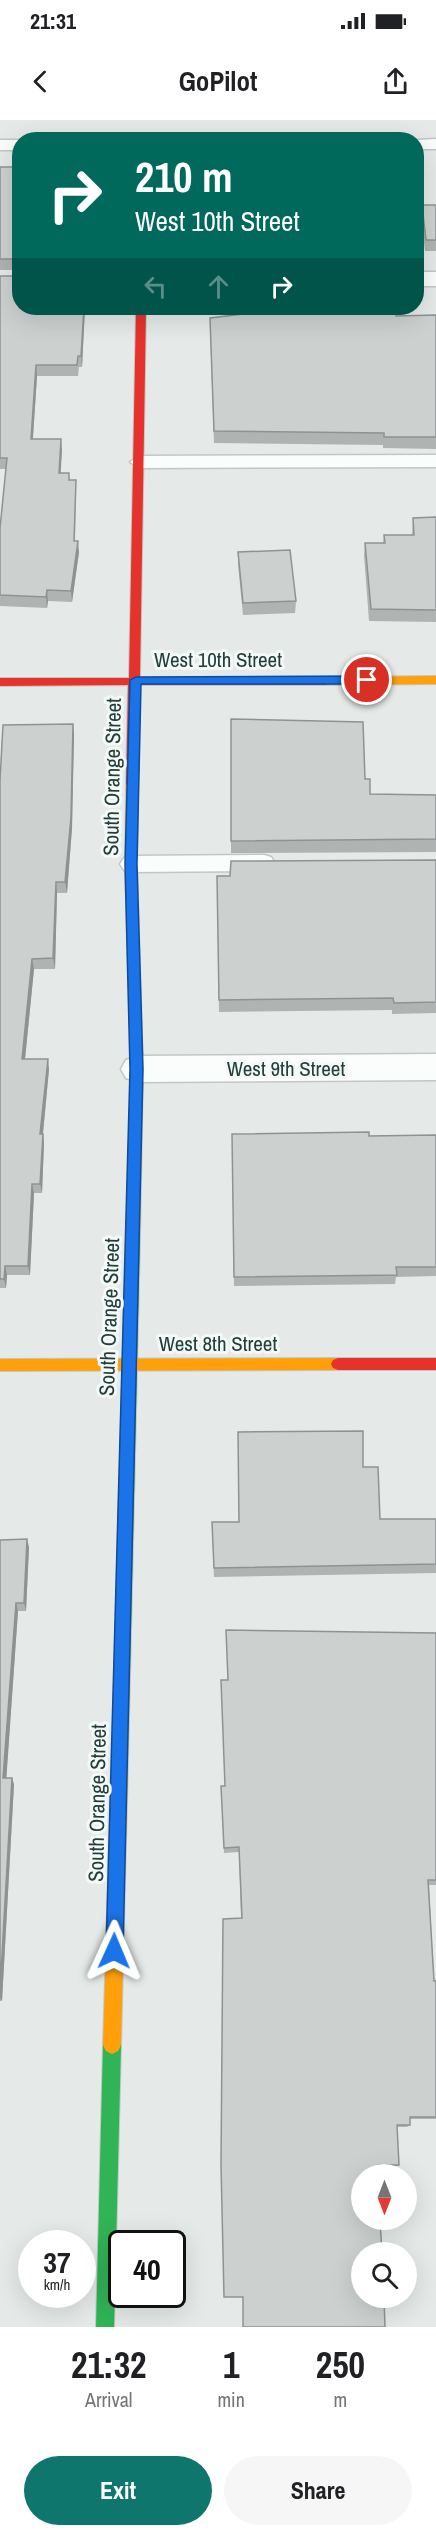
<!DOCTYPE html>
<html lang="en">
<head>
<meta charset="utf-8">
<style>
  body { margin:0; font-family:"Archivo Narrow",sans-serif; background:#f6f6f6; color:#202124; height:100vh; display:flex; flex-direction:column; font-size:22px; white-space:nowrap }
  * { box-sizing:border-box; margin:0 }
  p { font-size:20px; color:#757577 }
  .icon { flex:none; width:33px; height:33px; fill:none; stroke:currentColor; stroke-width:2; stroke-linecap:round; stroke-linejoin:round }
  .map { position:relative; height:2207px; overflow:hidden }
  .drawer { display:flex; flex-direction:column; background:#fff; flex:1 }
  .drawer>* { flex:none }
  .hud { position:absolute; left:12px; top:12px; width:412px; height:183px; border-radius:24px; box-shadow:0 6px 24px #0002; background:#00695c; color:#fff; overflow:hidden }
  .needle { width:39px; rotate:180deg }
  .buttons { position:absolute; left:351px; top:2044px; display:grid; gap:12px }
  .buttons a { display:grid; place-items:center; width:66px; height:66px; border-radius:50%; background:#fff; box-shadow:0 6px 24px #0002; font-size:30px }
  .speed { position:absolute; left:18px; top:2110px; display:flex; gap:12px; font-size:30px; font-weight:700; text-align:center }
  .speed>* { display:grid; place-content:center; width:78px; height:78px; border-radius:50%; background:#fff; box-shadow:0 6px 24px #0002; line-height:1 }
  .speed small { font-size:15px; font-weight:400 }
  .speed .limit { border:3px solid #111; border-radius:9px; background:#fff; color:#111 }
  .pin { position:absolute; display:grid; place-items:center; width:51px; height:51px; color:#fff; margin:-26px; border:3px solid #fff; border-radius:50%; box-shadow:0 2px 6px #0007 }
  .me { position:absolute; width:66px; margin:-33px; rotate:1deg; stroke-linejoin:round; filter:drop-shadow(0 0 4px #0008) }
  .turn { display:flex; align-items:center; gap:21px; height:126px; padding:0 24px; font-size:27px }
  .turn .icon { width:78px; height:78px; stroke-width:2.5 }
  .turn b { display:block; font-size:42px; line-height:51px }
  .lanes { display:flex; align-items:center; height:57px; padding:0 24px; background:#0003; justify-content:center; gap:30px; direction:ltr }
  .lanes .off { opacity:.35 }
  .eta { display:flex; justify-content:space-evenly; align-items:center; height:102px; text-align:center }
  .eta b { font-size:36px; font-weight:800; line-height:42px }
  .button { display:flex; gap:12px; margin-top:auto; padding:12px 24px }
  .button a { flex:1; height:69px; border-radius:36px; background:#0f766e; color:#fff; font-size:24px; font-weight:800; line-height:69px; text-align:center }
  .button a+a { background:#f6f6f6; color:#202124 }
  .status { display:flex; justify-content:space-between; align-items:center; height:42px; padding:0 30px; background:#fff; direction:ltr }
  .status svg { height:16px; fill:currentColor }
  header { display:flex; justify-content:space-between; align-items:center; height:78px; padding:0 24px; background:#fff; font-size:27px; font-weight:800 }
  .map>svg:first-child { display:block }
  .lines { fill:none; stroke-linecap:round; stroke-linejoin:round }
  .lane-casing { stroke:#c2c7c5; stroke-width:3 }
  .street-casing { stroke:#c2c7c5; stroke-width:3 }
  .fast-casing { stroke:#c0c8c6; stroke-width:2 }
  .slow-casing { stroke:#c0c8c6; stroke-width:2 }
  .jam-casing { stroke:#c0c8c6; stroke-width:2 }
  .lane { fill:#fbfcfc; fill-rule:evenodd }
  .street { fill:#fbfcfc; fill-rule:evenodd }
  .fast { fill:#30b455; fill-rule:evenodd }
  .slow { fill:#ff9f0a; fill-rule:evenodd }
  .jam { fill:#e5322d; fill-rule:evenodd }
  .wall { fill:#afb4b3 }
  .shaded-wall { fill:#8f9292 }
  .building { fill:#ccd1d0; stroke:#8f9292; stroke-width:1.5 }
  .route { fill:#1a73e8; stroke:#114b97; stroke-width:1.5 }
  .labels { text-anchor:middle; dominant-baseline:central; stroke-width:6; stroke-linejoin:round; paint-order:stroke }
  .street-label { font-size:21px; fill:#233d3a; stroke:#f3f9f7 }
</style>
</head>
<body>
<div class="status"><b>21:31</b><svg viewBox="0 0 49 12"><path d="M0 12V9h3v3zM5 12V6h3v6zM10 12V3h3v9zM15 12V0h3v12zM26 1h20v11H26zM47 4h2v5h-2z"/></svg></div>
<header><svg class="icon" aria-label="back" viewBox="0 0 24 24"><path d="M15 5l-7 7 7 7"/></svg>GoPilot<svg class="icon" aria-label="share" viewBox="0 0 24 24"><path d="M12 15V3M7 8l5-5 5 5M5 13v7h14v-7"/></svg></header>
<div class="map">
<svg width="436" height="2207" viewBox="0 0 436 2207">
  <rect width="100%" height="100%" fill="#e5eae8"/>
  <g class="lines">
    <g class="lane-casing">
      <path id="lane" d="M436,19V29H417V20Z
        M0,20H20V30H0Z
        M436,335V347L139,348L130,342L139,336Z
        M264,735L271,737L275,743L271,749L264,751L131,752L124,750L120,744L124,738L131,736Z"/>
    </g>
    <g class="street-casing">
      <path id="street" d="M417,152H436V166H417Z
        M436,934V960L137,962L126,958L121,949L126,940L137,936Z"/>
    </g>
    <g class="fast-casing">
      <path id="fast" d="M133,1110L138,1112L140,1116L129,1598L127,1604L121,1606L115,1604L113,1598L126,1116L128,1112Z
        M112,1916L118,1919L121,1925L114,2207H96L103,1925L106,1919Z"/>
    </g>
    <g class="slow-casing">
      <path id="slow" d="M436,556V564L326,565L320,561L326,557Z
        M132,660L138,664L137,744L143,949L140,1116L138,1120L133,1122L128,1120L126,1116L131,949L125,744L126,664Z
        M338,1238L343,1240L345,1244L343,1248L338,1250L0,1251V1239Z
        M121,1590L127,1592L129,1598L121,1925L118,1931L112,1934L106,1931L103,1925L113,1598L115,1592Z"/>
    </g>
    <g class="jam-casing">
      <path id="jam" d="M136,188H146L140,558L326,557L332,561L326,565H139L138,664L132,668L126,664L128,565L0,566V558H129Z
        M338,1238H436V1250H338L333,1248L331,1244L333,1240Z"/>
    </g>
    <use href="#lane" class="lane"/>
    <use href="#street" class="street"/>
    <use href="#fast" class="fast"/>
    <use href="#slow" class="slow"/>
    <use href="#jam" class="jam"/>
  </g>
  <path class="wall" d="M0,47H20V150H0Z
    M422,85H436V131H425L421,96Z
    M0,156L85,188L82,247H79L78,256H37L33,319L62,330L60,353L70,360H76V371L75,421L79,432L72,482L48,481L47,488L0,486V408L6,349H0Z
    M436,195V329L383,328V325L214,323L210,210L396,196Z
    M436,397V502L369,501L364,435L365,423H383L384,415H412L413,398Z
    M238,432L296,481L295,493L243,495L238,445Z
    M231,599L365,659L370,674L436,675V732L231,733Z
    M73,604L74,615L72,708L67,773H57L55,849H34L25,939L49,949L43,1014L44,1023L42,1073H34L30,1155H7L6,1168H0V660Z
    M436,740V893L392,894V890L219,892L217,756H230Z
    M232,1014L369,1016L436,1015V1156L396,1157L395,1164L234,1166Z
    M363,1347L380,1399H436V1453L214,1457L212,1402H239Z
    M0,1420L29,1427L26,1491H18L6,1658L14,1664L2,1881H0Z
    M436,1513V1765H429L434,1861H436V1999H410V2005L407,2007H397L399,2045L396,2047H378L241,1798L239,1732L224,1733L221,1666H225L228,1560Z"/>
  <path class="shaded-wall" d="M84,188H85L82,247L81,236Z
    M36,245L37,256L32,330L31,319Z
    M61,319L62,330L60,364L59,353Z
    M78,421L79,432L72,482L71,471Z
    M47,470L48,481L47,488L46,477Z
    M73,604L74,615L72,708L67,773L65,762Z
    M56,762L57,773L55,849L53,838Z
    M32,839L34,849L24,949L22,939Z
    M48,939L49,949L42,1023L40,1014Z
    M43,1014L44,1023L42,1073L40,1064Z
    M32,1064L34,1073L30,1155L28,1146Z
    M5,1146L7,1155L6,1168L4,1159Z
    M27,1419L29,1427L26,1491L24,1483Z
    M16,1483L18,1491L6,1664L3,1658Z
    M12,1658L14,1664L2,1881L0,1878V1870Z"/>
  <path class="building" d="M327,18V20H268Z
    M0,47H20V139H0Z
    M422,85H436V120H426Z
    M0,156H20V188H84L81,236H78L77,245H36L31,319H61L59,353H69V360H76L74,421H78L71,471L47,470L46,477L0,475V408L7,338H0Z
    M351,190H396V196L436,195V317H384V313L214,311L210,198L260,192L351,194Z
    M436,397V490L371,489L365,423H385L384,415H414L413,398Z
    M290,430L296,481L243,483L238,432Z
    M231,599L363,602L365,659H370V674L436,675V719L231,721Z
    M73,604L71,697L65,762H56L53,838L32,839L22,939H48L40,1014H43L40,1064H32L28,1146H5L4,1159H0V660L3,605Z
    M436,740V882L394,883L393,878L219,880L217,756H230L231,741Z
    M369,1012V1016L436,1015V1147H396L397,1155L234,1157L232,1014Z
    M363,1311V1347H378L380,1399H436V1444L214,1448L212,1402H239L238,1312Z
    M27,1419L24,1483H16L3,1658H12L0,1870V1420Z
    M226,1510L436,1513V1760H428L434,1861H436V1997H410V2005H397L399,2045H378L379,2055H362V2100H380L382,2133H362V2178H384L385,2207H243V2177H224L221,2045L223,1799L242,1798L239,1727L224,1728L221,1666H225L221,1560H228Z"/>
  <path class="route" d="M367,556L372,560L367,564H141L137,744L143,949L123,1831L120,1837L114,1840L108,1837L106,1831L130,949L125,744L130,560L136,557Z"/>
  <g class="labels">
    <g class="street-label">
      <text x="218" y="539">West 10th Street</text>
      <text transform="translate(112 657) rotate(-89)">South Orange Street</text>
      <text x="286" y="948">West 9th Street</text>
      <text transform="translate(109 1197) rotate(-88)">South Orange Street</text>
      <text x="218" y="1223">West 8th Street</text>
      <text transform="translate(97 1683) rotate(-89)">South Orange Street</text>
    </g>
  </g>
</svg>
<div class="buttons">
<a><svg class="needle" viewBox="-14 -14 28 28"><path d="M0-13l5 13h-10z" fill="#e53935"/><path d="M0 13l5-13h-10z" fill="#757577"/></svg></a>
<a><svg class="icon" aria-label="search" viewBox="0 0 24 24"><circle cx="10" cy="10" r="6"/><path d="M15 15l6 6"/></svg></a>
</div>
<div class="speed"><div>37<small>km/h</small></div><div class="limit">40</div></div>
<div class="pin" style="left:367px;top:560px;background:#d93025"><svg class="icon" aria-label="arrive" viewBox="0 0 24 24"><path d="M6 21V4h12l-3 4 3 4H6"/></svg></div>
<svg class="me" style="left:114px;top:1831px" viewBox="-20 -20 40 40"><path d="M0-17L14 15 0 8-14 15z" fill="#1a73e8" stroke="#fff" stroke-width="4"/></svg>
<div class="hud">
<div class="turn"><svg class="icon" aria-label="right" viewBox="0 0 24 24"><path d="M7 20v-9h11M14 6l5 5-5 5"/></svg><div><b>210 m</b>West 10th Street</div></div>
<div class="lanes"><svg class="icon off" aria-label="left" viewBox="0 0 24 24"><path d="M17 20v-9H6M10 6l-5 5 5 5"/></svg><svg class="icon off" aria-label="ahead" viewBox="0 0 24 24"><path d="M12 20V5M6 11l6-6 6 6"/></svg><svg class="icon" aria-label="right" viewBox="0 0 24 24"><path d="M7 20v-9h11M14 6l5 5-5 5"/></svg></div>
</div>
</div>
<section class="drawer">
<div class="eta">
<div><b>21:32</b><p>Arrival</p></div>
<div><b>1</b><p>min</p></div>
<div><b>250</b><p>m</p></div>
</div>
<div class="button"><a>Exit</a><a>Share</a></div>
</section>
</body>
</html>
